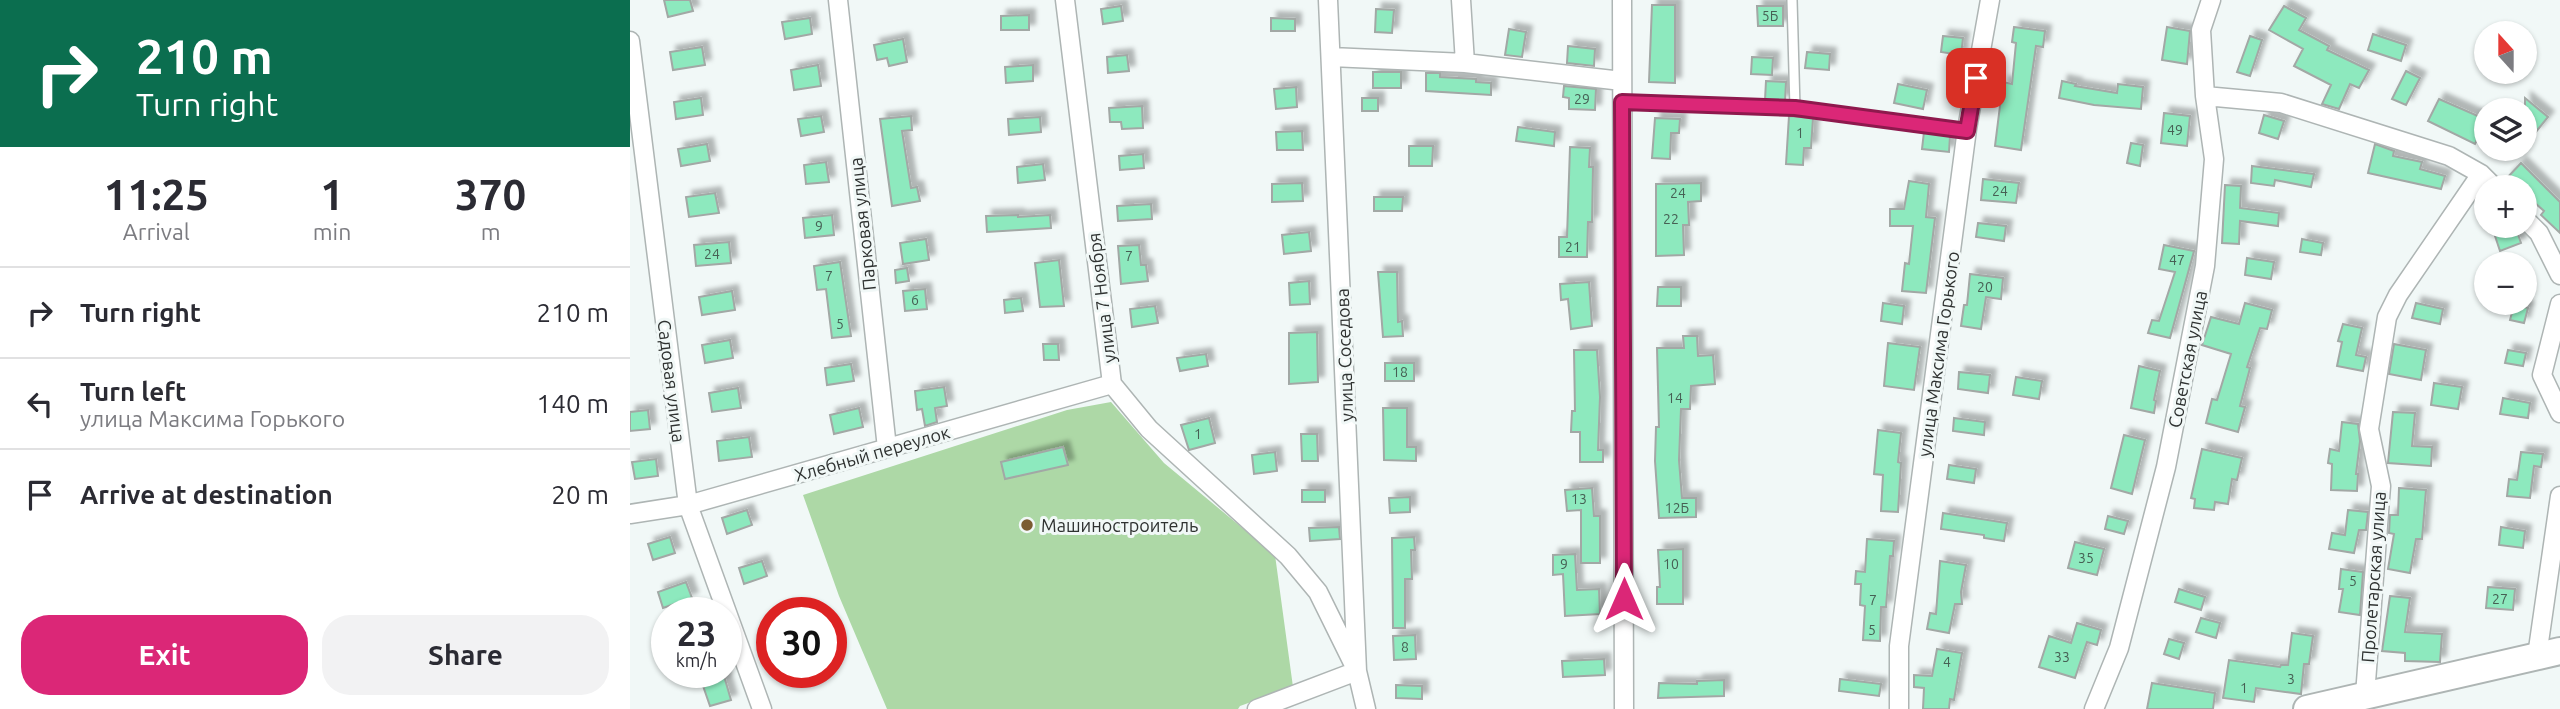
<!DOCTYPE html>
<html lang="en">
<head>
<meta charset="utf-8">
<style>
  body { margin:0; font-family:Ubuntu,sans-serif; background:#f2f2f3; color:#2b2b33; height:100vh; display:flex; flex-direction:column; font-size:26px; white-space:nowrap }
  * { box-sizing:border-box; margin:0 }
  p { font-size:23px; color:#7c7c81 }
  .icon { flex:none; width:38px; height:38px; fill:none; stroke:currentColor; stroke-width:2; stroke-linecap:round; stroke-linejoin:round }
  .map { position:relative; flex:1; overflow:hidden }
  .drawer { display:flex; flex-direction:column; background:#fff; width:630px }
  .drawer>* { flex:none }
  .banner { background:#0b6e4f; color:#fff; overflow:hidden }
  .needle { width:46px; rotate:339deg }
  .controls { position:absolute; left:1844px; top:21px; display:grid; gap:14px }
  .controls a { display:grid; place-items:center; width:63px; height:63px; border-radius:50%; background:#fff; box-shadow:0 2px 5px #0004; font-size:35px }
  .speed { position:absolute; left:21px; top:597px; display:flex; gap:14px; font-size:35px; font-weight:700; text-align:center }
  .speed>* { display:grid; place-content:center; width:91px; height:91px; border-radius:50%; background:#fff; box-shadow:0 2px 5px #0004; line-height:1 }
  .speed small { font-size:18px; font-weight:400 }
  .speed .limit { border:10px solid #d22; background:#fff; color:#111 }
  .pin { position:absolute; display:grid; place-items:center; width:60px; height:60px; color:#fff; margin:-30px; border-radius:14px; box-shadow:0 4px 10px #0006 }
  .me { position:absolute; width:77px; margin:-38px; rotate:0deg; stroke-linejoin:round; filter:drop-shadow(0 0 5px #0008) }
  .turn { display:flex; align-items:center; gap:24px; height:147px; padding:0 21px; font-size:32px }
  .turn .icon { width:91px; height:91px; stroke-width:2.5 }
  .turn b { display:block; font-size:49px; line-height:60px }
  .eta { display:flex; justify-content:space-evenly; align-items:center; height:119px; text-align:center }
  .eta b { font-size:42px; font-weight:700; line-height:49px }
  .cta { display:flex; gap:14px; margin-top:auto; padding:14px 21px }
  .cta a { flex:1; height:80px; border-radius:28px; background:#db2777; color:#fff; font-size:28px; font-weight:700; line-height:80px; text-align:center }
  .cta a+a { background:#f2f2f3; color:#2b2b33 }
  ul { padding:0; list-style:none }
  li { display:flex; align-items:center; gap:21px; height:91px; padding:0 21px; border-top:2px solid #e1e1e2 }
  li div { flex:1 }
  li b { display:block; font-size:26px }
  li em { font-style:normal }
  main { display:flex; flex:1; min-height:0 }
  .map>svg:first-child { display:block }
  .green { fill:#add8a6 }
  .building { fill:#8de9be; stroke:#a2a8a5; stroke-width:2; filter:url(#shadow) }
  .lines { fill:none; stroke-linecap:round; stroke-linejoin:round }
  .service-casing { stroke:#aeb5b4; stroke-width:12 }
  .minor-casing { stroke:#aeb5b4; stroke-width:21 }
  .secondary-casing { stroke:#aeb5b4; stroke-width:30 }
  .service { stroke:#fff; stroke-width:9 }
  .minor { stroke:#fff; stroke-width:18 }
  .secondary { stroke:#fff; stroke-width:26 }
  .route-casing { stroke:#8e194d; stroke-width:18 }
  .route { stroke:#db2777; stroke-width:12 }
  .poi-dot { fill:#7b5c31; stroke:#f1f8f7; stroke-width:2.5 }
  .labels { text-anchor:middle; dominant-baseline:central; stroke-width:6; stroke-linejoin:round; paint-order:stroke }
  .number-label { font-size:14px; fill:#466054 }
  .street-label { font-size:18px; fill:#2f3231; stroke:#f1f8f7 }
  .poi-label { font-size:18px; fill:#2f3231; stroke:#f1f8f7; text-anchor:start }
</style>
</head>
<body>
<main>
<section class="drawer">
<div class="banner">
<div class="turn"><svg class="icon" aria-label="right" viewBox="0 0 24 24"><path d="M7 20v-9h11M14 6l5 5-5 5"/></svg><div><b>210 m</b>Turn right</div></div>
</div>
<div class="eta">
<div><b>11:25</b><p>Arrival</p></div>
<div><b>1</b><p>min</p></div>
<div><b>370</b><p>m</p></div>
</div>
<ul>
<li><svg class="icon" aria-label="right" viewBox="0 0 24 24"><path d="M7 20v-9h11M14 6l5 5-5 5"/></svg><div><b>Turn right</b></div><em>210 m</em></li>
<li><svg class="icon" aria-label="left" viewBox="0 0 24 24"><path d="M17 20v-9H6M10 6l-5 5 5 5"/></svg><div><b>Turn left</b><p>улица Максима Горького</p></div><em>140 m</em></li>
<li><svg class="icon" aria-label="arrive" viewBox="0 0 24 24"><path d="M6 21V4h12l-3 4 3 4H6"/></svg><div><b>Arrive at destination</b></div><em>20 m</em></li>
</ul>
<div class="cta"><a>Exit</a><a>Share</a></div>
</section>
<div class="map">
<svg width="1930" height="709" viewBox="0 0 1930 709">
  <defs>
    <filter id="shadow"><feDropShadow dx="6" dy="-6" stdDeviation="2" flood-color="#0004"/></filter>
  </defs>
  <rect width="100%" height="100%" fill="#f1f8f7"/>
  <path class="green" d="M481,402L534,463L645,555L663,687L610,706L608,709H257L209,596L173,495L437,410Z"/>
  <path class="building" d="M34,0H60L63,11L38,17Z
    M1022,5H1045V83L1019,82Z
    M491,6L493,21L473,24L471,9Z
    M1127,6H1153V26H1128Z
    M1654,6L1676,18L1669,30L1699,46L1697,50L1739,70L1729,88L1720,84L1709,109L1692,104L1701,85L1664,66L1673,49L1639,30Z
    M746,9L764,10L762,33L745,32Z
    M399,15V30H371V16Z
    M180,18L182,34L155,39L152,22Z
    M641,18L665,19V31H641Z
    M1384,27L1415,31L1413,47L1406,46L1391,150L1365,146L1373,82L1382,84L1386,43L1382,42Z
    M1537,27L1560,31L1557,64L1532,60Z
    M879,29L896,32L892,57L875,55Z
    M1743,34L1776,45L1771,61L1738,50Z
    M1313,36L1333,38L1331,55L1311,52Z
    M1620,36L1632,40L1620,76L1607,72Z
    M273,39L277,62L259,66L257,58L247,60L244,45Z
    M938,46L965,49L964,66L937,63Z
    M72,47L75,65L43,70L40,52Z
    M1177,52L1200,54L1199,70L1175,68Z
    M497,55L499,71L478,73L477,57Z
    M1122,57L1143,58L1142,75L1121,74Z
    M188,65L191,86L164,90L161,70Z
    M403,65V81L376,83L375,67Z
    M1776,71L1790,78L1776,105L1762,99Z
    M743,72H771V88H743Z
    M796,73H810V77L846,79V82L861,83V95L796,91Z
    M1136,81L1156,82L1155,101L1135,100Z
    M1432,81L1446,84L1445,86L1487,93L1488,84L1513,87L1511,109L1464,105L1429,98Z
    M1268,84L1297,90L1293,109L1264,103Z
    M934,86L966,89L965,110L939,109V98L933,97Z
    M666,87L667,107L646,109L644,89Z
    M71,98L73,115L46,119L44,102Z
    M732,98H748V111H732Z
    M1895,98L1918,117L1905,133L1895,125Z
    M1809,99L1857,120L1845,144L1798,121Z
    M512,106L513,128L492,129L491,122H480L479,108Z
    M1534,113L1560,116L1557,146L1531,143Z
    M1634,115L1654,121L1648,139L1629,133Z
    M191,116L194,132L171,136L168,119Z
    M281,116L282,130L272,131L281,188L287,187L290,201L262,206L250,119Z
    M1159,116L1183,118L1181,148H1174L1173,165L1156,164Z
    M410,117L411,132L379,135L378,119Z
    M1025,118L1050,119L1049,133H1041L1040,159L1022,158Z
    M888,127L925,132L924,146L886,141Z
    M672,131L673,150H647L646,132Z
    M1294,132L1320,136L1319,152L1292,149Z
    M1501,143L1513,145L1510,166L1497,163Z
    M77,144L80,161L51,166L48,149Z
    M1745,144L1764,151L1763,156L1792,162L1790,169L1815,176L1811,189L1738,173Z
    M779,146H803L802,166H779Z
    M940,147L960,148L959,167H963L962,222H958L957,257H929V237H937Z
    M513,154L514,168L490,170L489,156Z
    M196,162L199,182L176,184L174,165Z
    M1891,163L1930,202V233L1911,215L1914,211L1895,194V187H1888L1877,178Z
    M413,164L415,180L388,183L387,167Z
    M1622,166L1684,174L1681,187L1645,180L1644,186L1621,183Z
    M1353,179L1389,183L1386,203L1351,200Z
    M1279,181L1299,184L1296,217L1305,218L1296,293L1272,291L1275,263L1279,264L1283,226H1260V209H1274Z
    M672,183L673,201L642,202V184Z
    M1071,183V201L1058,202L1059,225H1053L1054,255L1026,256V184Z
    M1595,185L1611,186L1610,208L1649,213L1648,226L1610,221L1609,244L1592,243Z
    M85,193L89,213L59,217L56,197Z
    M744,197H773L772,211H744Z
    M521,204L522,219L488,221L487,206Z
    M202,215L204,235L175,238L173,218Z
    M388,215V217L420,215L421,228L357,232L356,216Z
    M1348,223L1376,226L1374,241L1346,237Z
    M1885,226L1891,243L1870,251L1864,233Z
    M679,232L681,251L654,254L652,235Z
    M296,239L299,260L273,264L270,243Z
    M1672,239L1693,243L1691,255L1670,252Z
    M99,242L101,263L66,266L64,245Z
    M509,245L511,265H516L518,281L491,284L488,246Z
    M1534,245L1564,251L1540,338L1518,333L1522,320L1529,321L1545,272L1529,269Z
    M1617,258L1644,262L1641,279L1615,275Z
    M429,260L434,306L410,307L405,263Z
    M210,262L221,336L202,338L196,289L187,290L184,266Z
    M277,268L279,281L266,283L265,270Z
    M748,272H767L768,322L772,321L773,336L753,337Z
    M1340,274L1373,278L1371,299L1356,297L1351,329L1331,326L1334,305H1337Z
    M679,281L680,304L660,305L659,283Z
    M959,282L962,326L941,329L938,299L931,300L930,284Z
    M1028,287H1051V306H1027Z
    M295,289L297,309L275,311L273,291Z
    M102,291L105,310L72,315L69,297Z
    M391,298L393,311L375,313L374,300Z
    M1253,303L1274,306L1272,324L1251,321Z
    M1615,303L1642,310L1637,329L1630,328L1617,367L1620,368L1610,406L1615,407L1608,432L1576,423L1582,399L1587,400L1601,354L1572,345L1581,317L1609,324Z
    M1786,303L1813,309L1810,324L1782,318Z
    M1884,305L1898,308L1894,323L1880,320Z
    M525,306L528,323L502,327L500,309Z
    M1713,324L1732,328L1726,355L1736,357L1733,371L1707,366L1712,342L1708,341Z
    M687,332L688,382L659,384V333Z
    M1053,336H1067L1068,356L1083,355L1085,384L1061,386L1060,409H1051L1049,460L1052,498H1066V517L1029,518L1025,461L1026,427H1029L1027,348H1054Z
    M100,340L103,358L75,363L72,345Z
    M1258,343L1290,347L1284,390L1254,386Z
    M413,344H428L429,360H414Z
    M1764,344L1796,350L1791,380L1759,374Z
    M944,350H967L970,397L968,450H973V462H950V432H941L942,411H945Z
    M1878,350L1896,353L1893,366L1875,363Z
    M576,354L578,366L550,371L547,358Z
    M755,363H784V381H755Z
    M221,364L224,381L197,385L195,368Z
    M1509,366L1530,371L1524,400L1526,401L1524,413L1501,408Z
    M1329,372L1360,375L1358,393L1328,389Z
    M1386,377L1412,381L1409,399L1383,395Z
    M1804,383L1832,387L1828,409L1801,405Z
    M314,387L317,406L305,408L307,422L295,426L292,409L287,410L285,391Z
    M108,388L111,408L82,412L79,393Z
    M1873,398L1900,403L1898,418L1870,414Z
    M229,408L233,427L204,434L200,415Z
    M753,408H777V447H786V461L754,460Z
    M18,410L20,429L0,431V412Z
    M1763,412L1785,413L1782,446L1802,447L1801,466L1758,463Z
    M579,418L585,443L559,450L551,425Z
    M1324,418L1355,422L1354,435L1323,431Z
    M1712,422L1728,424L1730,441L1726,474H1728L1727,491L1701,490L1702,464L1698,463L1700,449L1709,451Z
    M1248,430L1271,433L1268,462L1271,463L1268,512L1251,511L1253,475L1244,474Z
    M671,434H687L688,461H672Z
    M1494,435L1515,440L1502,494L1481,488Z
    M119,437L122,457L89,461L87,441Z
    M433,447L438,465L375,479L371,462Z
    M1572,449L1612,458L1607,480L1602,479L1598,504L1585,502L1584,510L1564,508L1565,499L1561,498Z
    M645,452L647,471L624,474L622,455Z
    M1891,452L1913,454L1911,467L1904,466L1900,498L1877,496L1879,479L1887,480Z
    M26,459L28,476L5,479L2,462Z
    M1319,465L1346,469L1344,483L1317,479Z
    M962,488L964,516H970V563H951V510L937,511L935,490Z
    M1769,488L1796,490L1792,539H1786L1780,573L1758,569L1764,534L1759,533L1760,515H1768Z
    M672,490H695V502H672Z
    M780,497V512L760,513L759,498Z
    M117,510L122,525L97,534L92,518Z
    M1718,510L1738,512L1736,530H1729L1724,553L1699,549L1702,533L1715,535Z
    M1313,513L1377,523L1374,541L1354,538V535L1311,529Z
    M1478,516L1498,521L1494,534L1475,529Z
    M709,527L710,539L680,541L679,528Z
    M1871,527L1895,531L1893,548L1869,545Z
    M40,537L45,553L23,560L18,544Z
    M784,537L785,550H781L782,579H775V628H763L762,538Z
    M1237,539L1264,541L1263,556H1260L1256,607H1251L1250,641L1233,640L1235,606L1230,605L1231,584H1225L1226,571L1235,572Z
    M1445,542L1474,549L1467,575L1438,568Z
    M1053,549V604H1027V587H1030L1028,550Z
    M945,554L947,590L969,589L970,614L935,616L933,574L923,575V555Z
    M132,561L137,576L114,584L109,568Z
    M1310,561L1336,565L1331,592L1332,604H1325L1319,633L1297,629L1300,613L1306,614Z
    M1711,569L1733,572L1730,615L1709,612L1713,589H1709Z
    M56,582L62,598L33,608L28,592Z
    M1858,587L1885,589L1883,610L1856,608Z
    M1549,589L1575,597L1571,610L1545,602Z
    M1760,596L1780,598L1775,632L1812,634L1810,662L1775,661V653L1752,651Z
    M1571,618L1590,623L1586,638L1566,632Z
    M1447,623L1471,630L1467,645L1457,642L1445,678L1409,667L1419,636L1441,643Z
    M1662,633L1683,636L1679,664H1674L1671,694L1626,688L1624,702L1593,698L1599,660L1650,667L1651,665H1658Z
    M785,635L786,659L764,660L763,636Z
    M1539,639L1554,643L1549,659L1534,654Z
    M1307,649L1332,653L1324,700L1320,699L1319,709H1293L1294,688L1284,687V675L1302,676Z
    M974,659L975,675L933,677L932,661Z
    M94,676L101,700L80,706L72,683Z
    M1210,679L1251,684L1249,696L1209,691Z
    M1094,680V696L1028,698L1029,683L1067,684V681Z
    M1522,683L1585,693L1583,709H1517Z
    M766,685L792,686V699L766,698Z"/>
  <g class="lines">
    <g class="service-casing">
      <path id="service" d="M1162,0L1165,108
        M992,102L1165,108L1337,131"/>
    </g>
    <g class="minor-casing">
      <path id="minor" d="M208,0L257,448
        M435,0L482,384L519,429L658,556L688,592L727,671L627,709
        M698,0L727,671L736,709
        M831,0L835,63
        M992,0L994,709
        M0,41L58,505L132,709
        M701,57L835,63L992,81
        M1575,96L1651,103L1819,156L1851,174L1864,187
        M1895,219L1909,233L1930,275
        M1930,304L1912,375L1930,413
        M0,514L58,505L482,384
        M1907,656L1930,496
        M1735,695L1751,486L1739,429L1757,317L1768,295L1851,174
        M1269,709V646L1337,129L1360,0
        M1464,709L1489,648L1536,467L1575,266L1584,159L1575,96L1571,30L1581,0"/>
    </g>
    <g class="secondary-casing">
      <path id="secondary" d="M1677,709L1930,651"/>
    </g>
    <use href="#service" class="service"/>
    <use href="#minor" class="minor"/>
    <use href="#secondary" class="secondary"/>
  </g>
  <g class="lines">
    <g class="route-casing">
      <path id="route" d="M994,599L992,102L1165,108L1337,131L1346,78"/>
    </g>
    <use href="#route" class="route"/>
  </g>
  <circle class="poi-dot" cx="397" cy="525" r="7"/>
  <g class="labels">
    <g class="number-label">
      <text x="1140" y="16">5Б</text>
      <text x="952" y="99">29</text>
      <text x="1545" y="130">49</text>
      <text x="1170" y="133">1</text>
      <text x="1370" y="191">24</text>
      <text x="1048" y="193">24</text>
      <text x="1041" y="219">22</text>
      <text x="189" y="226">9</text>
      <text x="943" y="247">21</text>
      <text x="82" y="254">24</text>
      <text x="499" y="256">7</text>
      <text x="1547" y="260">47</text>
      <text x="199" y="276">7</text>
      <text x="1355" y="287">20</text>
      <text x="285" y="300">6</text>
      <text x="210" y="324">5</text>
      <text x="770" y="372">18</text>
      <text x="1045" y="398">14</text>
      <text x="568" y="434">1</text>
      <text x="949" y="499">13</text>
      <text x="1047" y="508">12Б</text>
      <text x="1456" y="558">35</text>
      <text x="934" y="564">9</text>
      <text x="1041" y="564">10</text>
      <text x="1723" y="581">5</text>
      <text x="1870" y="599">27</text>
      <text x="1243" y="600">7</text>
      <text x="1242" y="630">5</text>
      <text x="775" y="647">8</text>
      <text x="1432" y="657">33</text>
      <text x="1317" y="662">4</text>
      <text x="1661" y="679">3</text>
      <text x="1614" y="688">1</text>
    </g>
    <g class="street-label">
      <text transform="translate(232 224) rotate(-96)">Парковая улица</text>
      <text transform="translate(471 298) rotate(-97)">улица 7 Ноября</text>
      <text transform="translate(1308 354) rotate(-82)">улица Максима Горького</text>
      <text transform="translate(714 355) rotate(-92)">улица Соседова</text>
      <text transform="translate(1557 359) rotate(-79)">Советская улица</text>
      <text transform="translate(42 381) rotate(83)">Садовая улица</text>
      <text transform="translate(242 453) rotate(-16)">Хлебный переулок</text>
      <text transform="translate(1743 577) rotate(-86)">Пролетарская улица</text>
    </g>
    <g class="poi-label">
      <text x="411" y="525">Машиностроитель</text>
    </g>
  </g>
</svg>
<div class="controls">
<a><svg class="needle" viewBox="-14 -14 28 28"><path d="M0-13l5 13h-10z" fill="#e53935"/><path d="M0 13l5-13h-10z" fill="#7c7c81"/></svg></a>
<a><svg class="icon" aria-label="layers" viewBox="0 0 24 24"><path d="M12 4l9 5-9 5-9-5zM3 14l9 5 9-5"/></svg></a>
<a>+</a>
<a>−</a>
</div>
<div class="speed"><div>23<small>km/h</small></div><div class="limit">30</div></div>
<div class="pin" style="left:1346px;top:78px;background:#d93025"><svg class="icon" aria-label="arrive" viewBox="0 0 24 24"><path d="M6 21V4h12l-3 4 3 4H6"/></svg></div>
<svg class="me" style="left:994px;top:599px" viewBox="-20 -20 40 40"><path d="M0-17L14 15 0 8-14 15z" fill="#db2777" stroke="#fff" stroke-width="4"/></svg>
</div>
</main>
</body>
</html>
